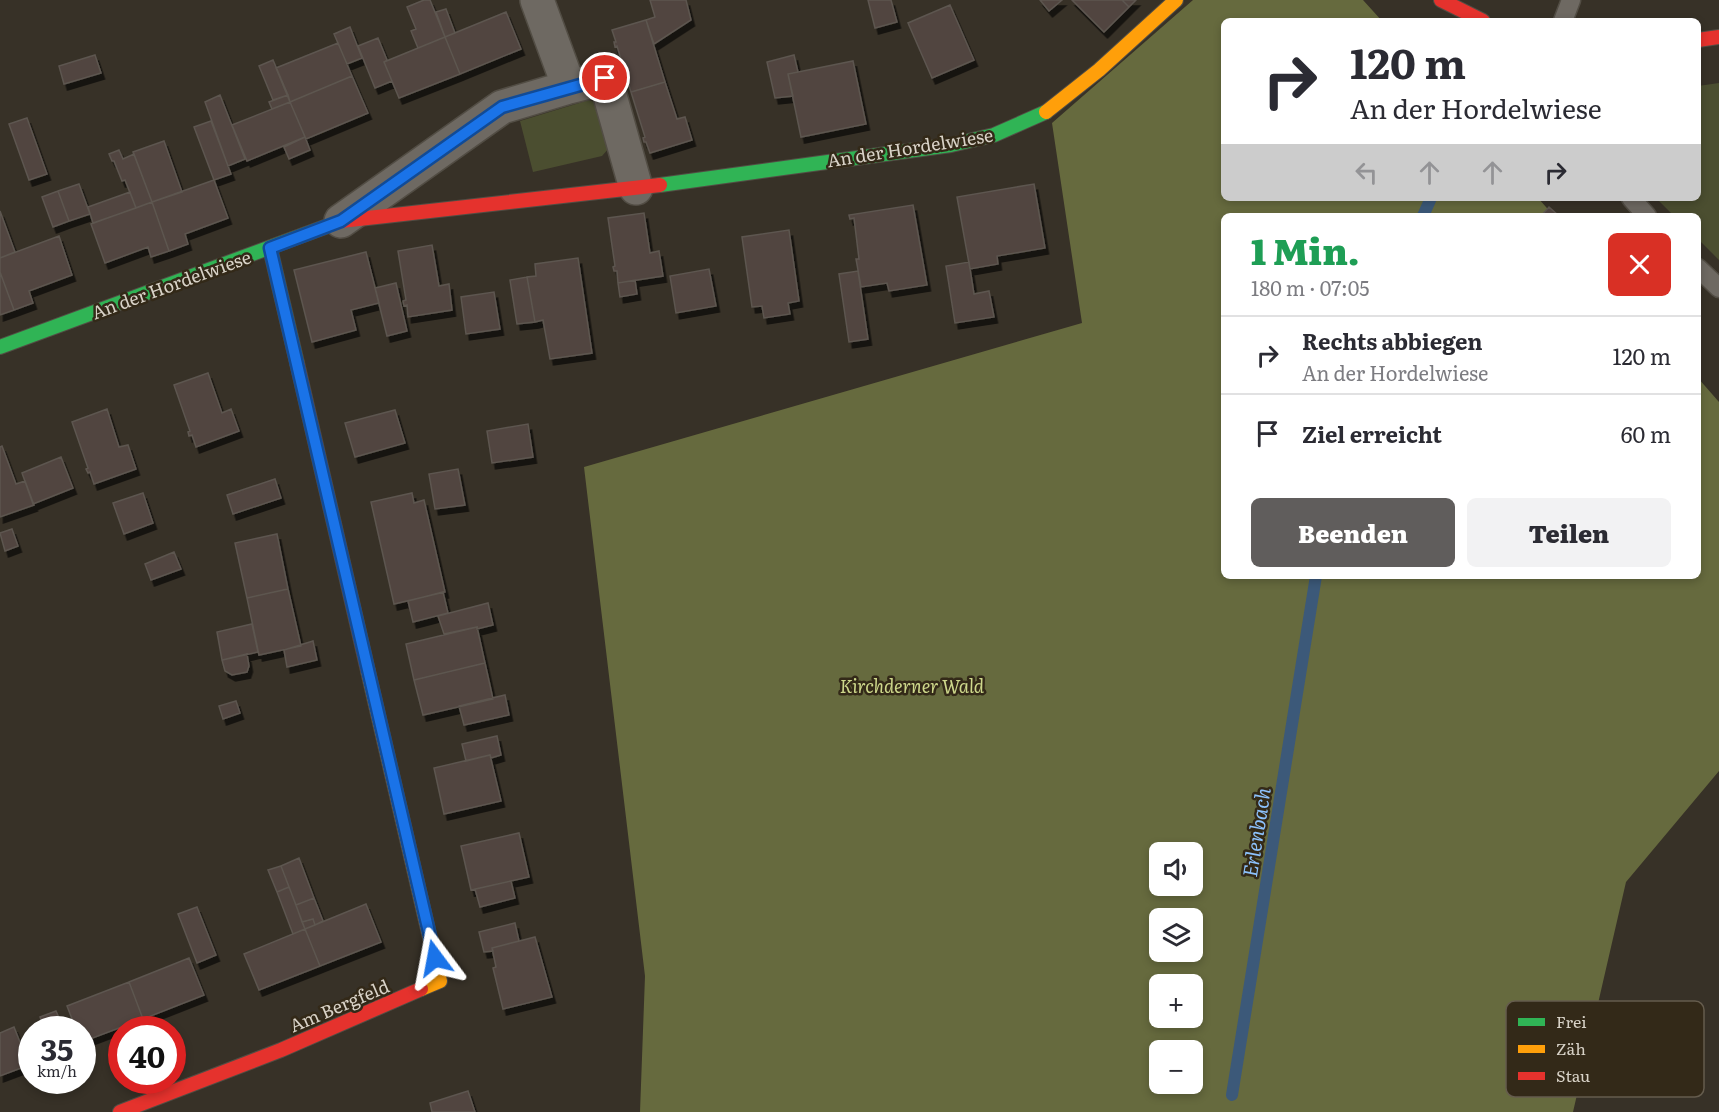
<!DOCTYPE html>
<html lang="de">
<head>
<meta charset="utf-8">
<style>
  body { margin:0; font-family:Literata,serif; background:#f2f2f3; color:#2b2b33; height:100vh; display:flex; flex-direction:column; font-size:22px; white-space:nowrap }
  * { box-sizing:border-box; margin:0 }
  p { font-size:20px; color:#7c7c81 }
  .icon { flex:none; width:33px; height:33px; fill:none; stroke:currentColor; stroke-width:2; stroke-linecap:round; stroke-linejoin:round }
  .map { position:relative; flex:1; overflow:hidden }
  .side { position:absolute; left:1221px; top:213px; width:480px; height:366px; display:flex; flex-direction:column; background:#fff; border-radius:9px; box-shadow:0 3px 9px #0003 }
  .side>* { flex:none }
  .banner { position:absolute; left:1221px; top:18px; width:480px; height:183px; border-radius:9px; box-shadow:0 3px 9px #0003; background:#fff; color:#2b2b33; overflow:hidden }
  .fabs { position:absolute; left:1149px; top:842px; display:grid; gap:12px }
  .fabs a { display:grid; place-items:center; width:54px; height:54px; border-radius:9px; background:#fff; box-shadow:0 3px 9px #0003; font-size:30px }
  .speed { position:absolute; left:18px; top:1016px; display:flex; gap:12px; font-size:30px; font-weight:700; text-align:center }
  .speed>* { display:grid; place-content:center; width:78px; height:78px; border-radius:50%; background:#fff; box-shadow:0 3px 9px #0003; line-height:1 }
  .speed small { font-size:15px; font-weight:400 }
  .speed .limit { border:9px solid #d22; background:#fff; color:#111 }
  .pin { position:absolute; display:grid; place-items:center; width:51px; height:51px; color:#fff; margin:-26px; border:3px solid #fff; border-radius:50%; box-shadow:0 2px 6px #0007 }
  .me { position:absolute; width:66px; margin:-33px; rotate:347deg; stroke-linejoin:round; filter:drop-shadow(0 0 4px #0008) }
  .turn { display:flex; align-items:center; gap:21px; height:126px; padding:0 30px; font-size:27px }
  .turn .icon { width:78px; height:78px; stroke-width:2.5 }
  .turn b { display:block; font-size:42px; line-height:51px }
  .lanes { display:flex; align-items:center; height:57px; padding:0 30px; background:#0003; justify-content:center; gap:30px; direction:ltr }
  .lanes .off { opacity:.35 }
  .round { display:grid; place-items:center; flex:none; width:63px; height:63px; border-radius:9px; background:#f2f2f3 }
  .headline { display:flex; align-items:center; justify-content:space-between; height:102px; padding:0 30px }
  h1 { font-size:36px; font-weight:800; line-height:45px; color:#1e9e55 }
  .cta { display:flex; gap:12px; margin-top:auto; padding:12px 30px }
  .cta a { flex:1; height:69px; border-radius:9px; background:#605d5c; color:#fff; font-size:24px; font-weight:800; line-height:69px; text-align:center }
  .cta a+a { background:#f2f2f3; color:#2b2b33 }
  ul { padding:0; list-style:none }
  li { display:flex; align-items:center; gap:18px; height:78px; padding:0 30px; border-top:2px solid #e1e1e2 }
  li div { flex:1 }
  li b { display:block; font-size:22px }
  li em { font-style:normal }
  .map>svg:first-child { display:block }
  .green { fill:#4b4e30 }
  .forest { fill:#666a3e; fill-rule:evenodd }
  .lines { fill:none; stroke-linecap:round; stroke-linejoin:round }
  .stream { stroke:#3c5979; stroke-width:12 }
  .building { fill:#51453f; stroke:#5d5650; stroke-width:1.5; filter:url(#shadow) }
  .lane-casing { stroke:#524d44; stroke-width:21 }
  .street-casing { stroke:#524d44; stroke-width:36 }
  .fast-casing { stroke:#524d44; stroke-width:16 }
  .slow-casing { stroke:#524d44; stroke-width:16 }
  .jam-casing { stroke:#524d44; stroke-width:16 }
  .lane { stroke:#6e6962; stroke-width:18 }
  .street { stroke:#6e6962; stroke-width:33 }
  .fast { stroke:#30b455; stroke-width:14 }
  .slow { stroke:#ff9f0a; stroke-width:14 }
  .jam { stroke:#e5322d; stroke-width:14 }
  .route-casing { stroke:#114b97; stroke-width:15 }
  .route { stroke:#1a73e8; stroke-width:10 }
  .labels { text-anchor:middle; dominant-baseline:central; stroke-width:5; stroke-linejoin:round; paint-order:stroke }
  .street-label { font-size:18px; fill:#d8d2c7; stroke:#332918 }
  .park-label { font-size:18px; font-style:italic; fill:#ced88b; stroke:#332918 }
  .water-label { font-size:20px; font-style:italic; fill:#8dc2fd; stroke:#332918 }
  .key { fill:#332918; stroke:#655c4d; stroke-width:1.5 }
  .key-label { font-size:16px; fill:#d8d2c7 }
</style>
</head>
<body>
<div class="map">
<svg width="1719" height="1112" viewBox="0 0 1719 1112">
  <defs>
    <filter id="shadow"><feDropShadow dx="3.5" dy="6" stdDeviation="0" flood-color="#0009"/></filter>
  </defs>
  <rect width="100%" height="100%" fill="#373127"/>
  <path class="green" d="M1719,83V260L1698,239V216H1674L1656,198H1698V86Z
    M589,100L597,103L609,148L602,156L533,172L520,121Z"/>
  <path class="forest" d="M1193,0H1363L1382,21H1224V198H1538L1554,216H1224V576H1698V378L1719,402V771L1626,882L1573,1112H640L645,976L584,467L1082,323L1052,123ZM1160,852H1192V885H1160ZM1160,918H1192V951H1160ZM1160,984H1192V1017H1160ZM1160,1050H1192V1083H1160Z"/>
  <g class="lines">
    <path class="stream" d="M1423,216L1431,198
      M1232,1095L1316,576"/>
  </g>
  <path class="building" d="M424,0H430L445,37L418,48L411,31L416,29L407,7Z
    M650,0H686L691,20L654,44L646,20L655,17Z
    M868,0H891L897,22L875,28Z
    M1040,0H1062L1049,11Z
    M1072,0H1122L1129,7L1104,32Z
    M1122,0H1136L1129,7Z
    M950,5L974,60L932,78L908,23Z
    M446,9L455,33L445,37L436,12Z
    M506,12L521,49L460,74L445,37Z
    M646,20L665,82L631,92L617,46L615,47L614,42H616L612,30Z
    M350,27L362,58L347,64L334,34Z
    M445,37L460,74L399,98L384,62Z
    M378,38L387,60L384,62L392,81L375,88L358,46Z
    M338,43L352,76L290,102L276,68Z
    M95,55L101,73L64,84L59,66Z
    M794,55L798,72L788,74L793,96L775,98L767,62Z
    M273,60L288,95L273,100L259,66Z
    M853,61L866,124L801,137L788,74Z
    M352,76L368,113L306,139L290,102Z
    M665,82L677,119L685,117L692,140L650,153L646,142H644L643,138L645,137L631,92Z
    M220,95L245,159L228,166L205,102Z
    M288,95L290,102L272,109L269,102Z
    M290,102L305,137L247,161L232,125Z
    M27,118L47,174L29,180L9,124Z
    M211,121L231,174L214,180L194,127Z
    M305,137L310,150L289,159L284,147Z
    M164,141L182,192L152,202L133,152Z
    M119,150L123,159L134,154L152,202L136,208L125,180L122,181L114,161H112L109,154Z
    M214,180L228,218L185,234L188,244L169,251L152,202Z
    M79,184L90,214L69,221L58,191Z
    M1034,184L1045,248L997,256L998,264L970,269L957,197Z
    M58,191L69,221L53,227L42,197Z
    M130,192L136,208L93,223L88,207Z
    M152,202L169,251L151,257L148,247L105,263L91,224Z
    M913,205L927,285L889,291L887,283L861,287L856,259H859L854,218L850,219L849,215Z
    M1549,207L1559,216H1541Z
    M0,211L15,252L0,258Z
    M644,213L650,253L659,251L663,276L618,283L617,271H614L613,267L615,266L608,218Z
    M789,230L799,301L788,303L790,314L764,318L762,306L752,307L742,237Z
    M59,236L72,275L29,291L33,303L14,310L0,272V258Z
    M432,245L439,286L449,284L452,310L408,317L407,305L404,306L403,301L406,300L398,251Z
    M366,252L379,303L351,310L356,330L312,342L294,270Z
    M578,258L592,353L550,359L543,320L535,322L527,277L536,276L535,264Z
    M969,262L974,294L989,291L994,317L955,323L946,266Z
    M709,269L716,306L676,313L670,276Z
    M858,271L868,339L849,342L839,274Z
    M0,272L14,310L0,315Z
    M527,277L535,322L517,324L510,280Z
    M635,280L637,294L620,297L618,283Z
    M396,283L407,331L387,336L375,288Z
    M494,292L500,329L466,334L461,297Z
    M208,373L222,413L231,409L239,431L196,447L192,435L189,436L188,432L190,431L174,385Z
    M107,409L119,447L128,445L136,469L94,484L90,472L88,473L86,469L88,468L72,422Z
    M395,410L405,443L355,457L345,423Z
    M528,424L533,457L492,463L487,431Z
    M2,446L16,484L25,481L34,505L0,517V447Z
    M61,457L73,488L33,504L22,473Z
    M458,469L465,505L435,509L429,474Z
    M275,479L281,498L233,514L227,495Z
    M143,493L153,523L124,534L113,503Z
    M412,493L414,503L424,500L445,592L394,604L371,502Z
    M12,529L18,546L5,551L0,533Z
    M277,534L288,589L247,598L235,543Z
    M174,552L181,569L151,580L145,564Z
    M288,589L301,646L259,655L247,598Z
    M443,592L448,613L413,622L408,601Z
    M488,603L493,625L477,629V627L444,634L438,616Z
    M252,624L258,652L222,660L217,632Z
    M477,627L485,663L414,680L406,644Z
    M313,641L317,660L287,667L284,650Z
    M247,654L249,666L247,672L232,675L225,671L222,660Z
    M485,663L493,699L423,715L414,680Z
    M505,695L509,715L464,725L459,706Z
    M236,701L240,713L223,719L219,706Z
    M497,736L501,755L491,758L490,755L466,761L462,744Z
    M490,755L501,801L444,814L434,768Z
    M519,833L529,877L471,890L461,846Z
    M299,858L314,898L296,905L281,866Z
    M281,866L289,887L277,892L268,870Z
    M511,881L515,898L480,907L475,889Z
    M289,887L305,929L293,934L277,892Z
    M314,898L323,921L315,925L313,919L302,922L296,905Z
    M366,904L381,942L320,966L305,929Z
    M197,907L216,955L197,963L178,914Z
    M313,919L315,925L305,929L302,922Z
    M515,923L519,941L492,948L493,951L484,952L479,932Z
    M305,929L320,966L259,990L244,954Z
    M535,937L552,997L503,1009L493,968L496,967L492,948Z
    M189,958L204,995L143,1019L129,982Z
    M129,982L143,1019L82,1042V1029H76L67,1006Z
    M56,1011L64,1029H44L40,1017Z
    M14,1027L29,1065L0,1076V1033Z
    M468,1091L475,1112H432L430,1103Z"/>
  <g class="lines">
    <g class="lane-casing">
      <path id="lane" d="M1563,21L1571,0
        M1631,198L1647,216
        M1698,268L1719,288"/>
    </g>
    <g class="street-casing">
      <path id="street" d="M569,87L605,78L636,188
        M341,221L502,107L569,87L537,0"/>
    </g>
    <g class="fast-casing">
      <path id="fast" d="M660,185L951,145L994,135L1046,112
        M270,248L297,363
        M0,347L333,224"/>
    </g>
    <g class="slow-casing">
      <path id="slow" d="M1046,112L1099,70L1176,0
        M368,671L440,981L421,989"/>
    </g>
    <g class="jam-casing">
      <path id="jam" d="M1441,0L1483,21
        M1698,40L1719,37
        M333,224L341,221L660,185
        M297,363L368,671
        M120,1112L281,1050L421,989"/>
    </g>
    <use href="#lane" class="lane"/>
    <use href="#street" class="street"/>
    <use href="#fast" class="fast"/>
    <use href="#slow" class="slow"/>
    <use href="#jam" class="jam"/>
  </g>
  <g class="lines">
    <g class="route-casing">
      <path id="route" d="M435,958L270,248L341,221L502,107L605,78"/>
    </g>
    <use href="#route" class="route"/>
  </g>
  <g class="labels">
    <g class="street-label">
      <text transform="translate(910 147) rotate(-9)">An der Hordelwiese</text>
      <text transform="translate(171 284) rotate(-20)">An der Hordelwiese</text>
      <text transform="translate(339 1005) rotate(-23)">Am Bergfeld</text>
    </g>
    <g class="park-label">
      <text x="912" y="685">Kirchderner Wald</text>
    </g>
    <g class="water-label">
      <text transform="translate(1255 832) rotate(-81)">Erlenbach</text>
    </g>
  </g>
  <rect x="1506" y="1001" width="198" height="96" rx="9" class="key"/>
  <rect x="1518" y="1018" width="27" height="8" fill="#30b455"/>
  <rect x="1518" y="1045" width="27" height="8" fill="#ff9f0a"/>
  <rect x="1518" y="1072" width="27" height="8" fill="#e5322d"/>
  <g class="key-label">
    <text x="1556" y="1028">Frei</text>
    <text x="1556" y="1055">Zäh</text>
    <text x="1556" y="1082">Stau</text>
  </g>
</svg>
<div class="fabs">
<a><svg class="icon" aria-label="sound" viewBox="0 0 24 24"><path d="M4 9h4l5-4v14l-5-4H4zM17 9q2 3 0 6"/></svg></a>
<a><svg class="icon" aria-label="layers" viewBox="0 0 24 24"><path d="M12 4l9 5-9 5-9-5zM3 14l9 5 9-5"/></svg></a>
<a>+</a>
<a>−</a>
</div>
<div class="speed"><div>35<small>km/h</small></div><div class="limit">40</div></div>
<div class="pin" style="left:605px;top:78px;background:#d93025"><svg class="icon" aria-label="arrive" viewBox="0 0 24 24"><path d="M6 21V4h12l-3 4 3 4H6"/></svg></div>
<svg class="me" style="left:435px;top:958px" viewBox="-20 -20 40 40"><path d="M0-17L14 15 0 8-14 15z" fill="#1a73e8" stroke="#fff" stroke-width="4"/></svg>
<div class="banner">
<div class="turn"><svg class="icon" aria-label="right" viewBox="0 0 24 24"><path d="M7 20v-9h11M14 6l5 5-5 5"/></svg><div><b>120 m</b>An der Hordelwiese</div></div>
<div class="lanes"><svg class="icon off" aria-label="left" viewBox="0 0 24 24"><path d="M17 20v-9H6M10 6l-5 5 5 5"/></svg><svg class="icon off" aria-label="ahead" viewBox="0 0 24 24"><path d="M12 20V5M6 11l6-6 6 6"/></svg><svg class="icon off" aria-label="ahead" viewBox="0 0 24 24"><path d="M12 20V5M6 11l6-6 6 6"/></svg><svg class="icon" aria-label="right" viewBox="0 0 24 24"><path d="M7 20v-9h11M14 6l5 5-5 5"/></svg></div>
</div>
<section class="side">
<div class="headline"><div><h1>1 Min.</h1><p>180 m · 07:05</p></div><a class="round" style="background:#d93025;color:#fff"><svg class="icon" aria-label="close" viewBox="0 0 24 24"><path d="M6 6l12 12M18 6L6 18"/></svg></a></div>
<ul>
<li><svg class="icon" aria-label="right" viewBox="0 0 24 24"><path d="M7 20v-9h11M14 6l5 5-5 5"/></svg><div><b>Rechts abbiegen</b><p>An der Hordelwiese</p></div><em>120 m</em></li>
<li><svg class="icon" aria-label="arrive" viewBox="0 0 24 24"><path d="M6 21V4h12l-3 4 3 4H6"/></svg><div><b>Ziel erreicht</b></div><em>60 m</em></li>
</ul>
<div class="cta"><a>Beenden</a><a>Teilen</a></div>
</section>
</div>
</body>
</html>
